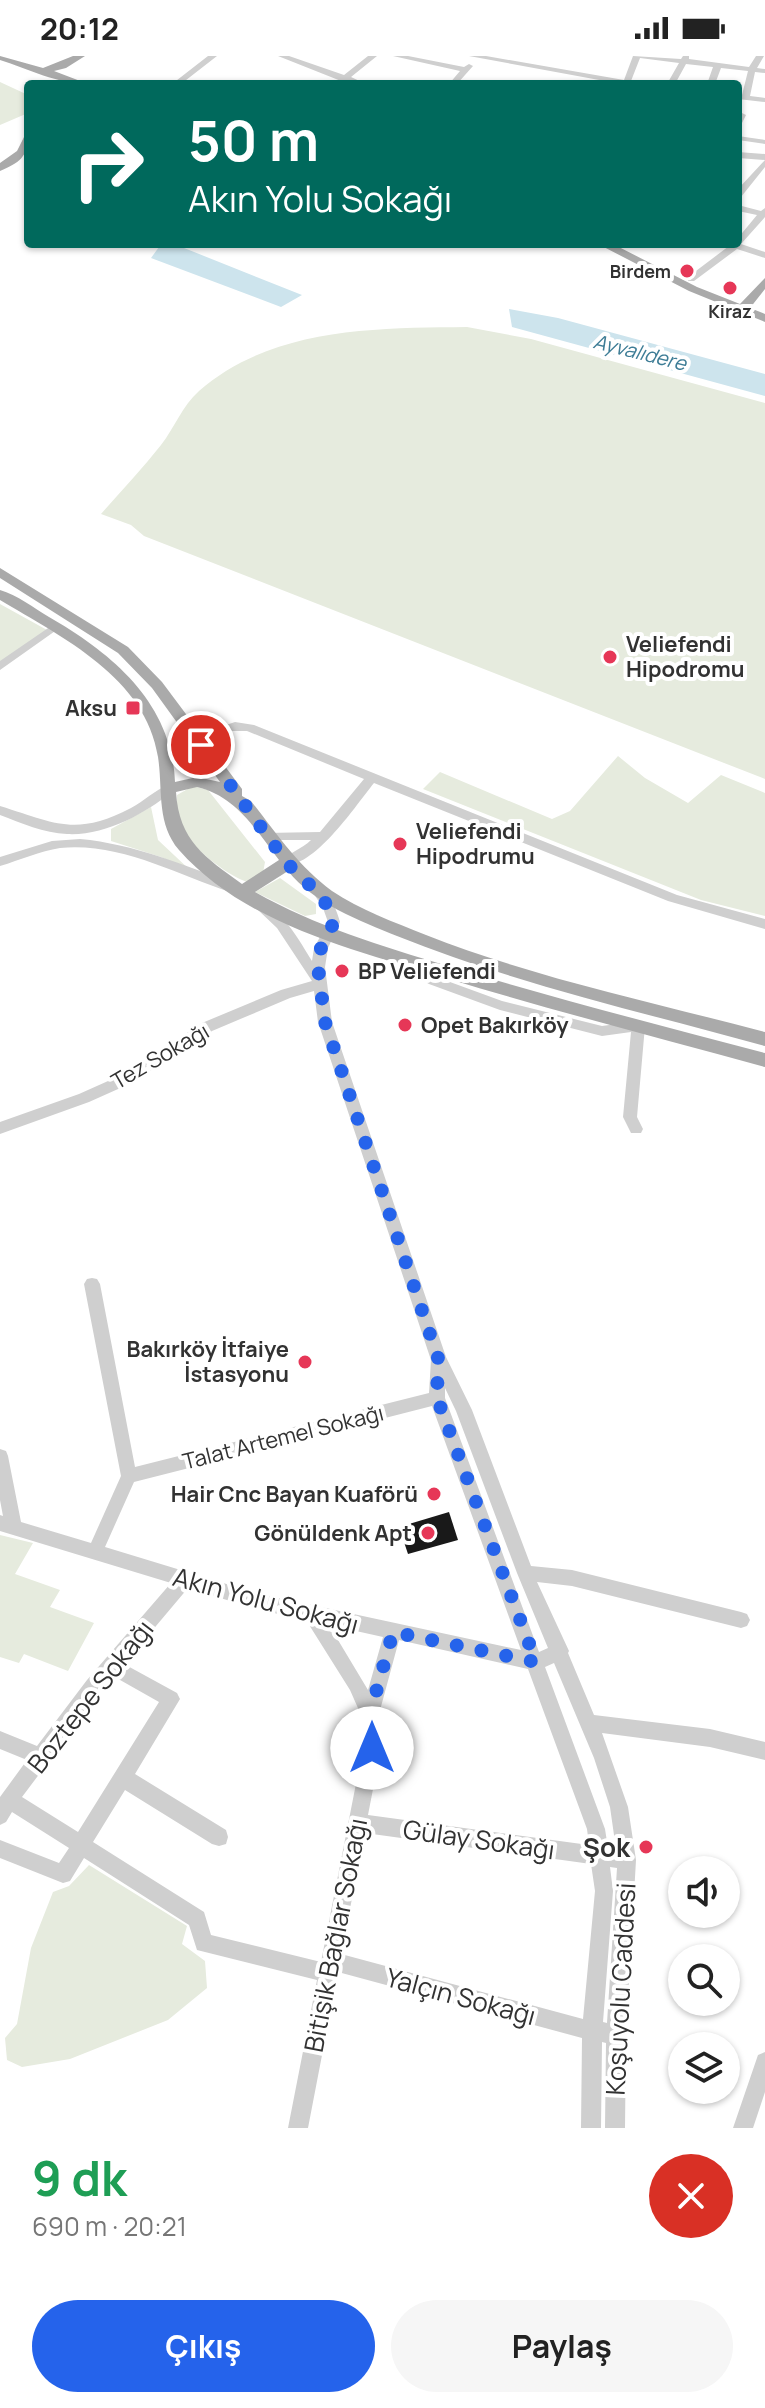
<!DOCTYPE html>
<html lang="tr">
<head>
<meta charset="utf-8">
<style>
  body { margin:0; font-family:Manrope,sans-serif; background:#f6f6f6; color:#222; height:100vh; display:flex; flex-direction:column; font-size:30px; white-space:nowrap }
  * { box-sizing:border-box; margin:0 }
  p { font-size:26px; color:#767676 }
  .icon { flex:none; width:44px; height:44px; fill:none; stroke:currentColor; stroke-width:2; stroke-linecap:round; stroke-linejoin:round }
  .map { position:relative; height:2072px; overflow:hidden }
  .drawer { display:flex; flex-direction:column; background:#fff; flex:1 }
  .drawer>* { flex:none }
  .top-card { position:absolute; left:24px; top:24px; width:718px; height:168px; border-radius:8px; box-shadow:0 2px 6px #0004; background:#00695c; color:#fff; overflow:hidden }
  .buttons { position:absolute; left:668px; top:1800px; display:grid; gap:16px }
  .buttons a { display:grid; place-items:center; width:72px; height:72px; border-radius:50%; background:#fff; box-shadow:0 2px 6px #0004; font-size:40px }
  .pin { position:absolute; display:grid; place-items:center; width:68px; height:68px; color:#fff; margin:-34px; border:4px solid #fff; border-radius:50%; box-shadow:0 2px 8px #0007 }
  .me { position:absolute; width:88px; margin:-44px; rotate:0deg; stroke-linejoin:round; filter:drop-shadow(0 0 6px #0008) }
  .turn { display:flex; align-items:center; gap:28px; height:168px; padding:0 32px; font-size:36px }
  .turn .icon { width:104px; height:104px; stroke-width:2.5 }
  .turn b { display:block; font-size:56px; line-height:68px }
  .round { display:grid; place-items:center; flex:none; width:84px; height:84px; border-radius:42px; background:#f6f6f6 }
  .head { display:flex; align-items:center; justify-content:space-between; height:136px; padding:0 32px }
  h1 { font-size:48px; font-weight:700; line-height:60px; color:#1e9e55 }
  .action { display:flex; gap:16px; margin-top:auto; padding:16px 32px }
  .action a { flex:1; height:92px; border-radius:48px; background:#2563eb; color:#fff; font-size:32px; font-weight:700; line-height:92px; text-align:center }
  .action a+a { background:#f6f6f6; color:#222 }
  .status { display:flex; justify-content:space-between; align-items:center; height:56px; padding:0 40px; background:#fff; direction:ltr }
  .status svg { height:22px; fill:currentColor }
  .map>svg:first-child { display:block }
  .green { fill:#e6ebde }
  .water { fill:#cde4ed }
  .building { fill:#191919 }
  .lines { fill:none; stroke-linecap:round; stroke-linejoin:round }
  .minor { fill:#cfcfcf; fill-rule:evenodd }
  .major { fill:#aaa; fill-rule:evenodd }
  .route { stroke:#2563eb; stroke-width:14; stroke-dasharray:0 25.2 }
  .poi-dot { fill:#e63757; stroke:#fff; stroke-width:3 }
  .labels { text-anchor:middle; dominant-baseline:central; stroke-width:8; stroke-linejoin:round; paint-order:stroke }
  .far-poi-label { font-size:18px; font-weight:bold; fill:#323232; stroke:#fff; text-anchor:end }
  .far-water-label { font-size:20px; font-style:italic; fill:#3e7d96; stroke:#fff }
  .poi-label { font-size:22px; font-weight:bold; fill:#323232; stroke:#fff; text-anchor:start }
  .street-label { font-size:22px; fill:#323232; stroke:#fff }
  .near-street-label { font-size:26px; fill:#323232; stroke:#fff }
  .near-poi-label { font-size:26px; font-weight:bold; fill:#323232; stroke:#fff; text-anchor:end }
</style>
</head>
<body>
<div class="status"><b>20:12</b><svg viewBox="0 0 49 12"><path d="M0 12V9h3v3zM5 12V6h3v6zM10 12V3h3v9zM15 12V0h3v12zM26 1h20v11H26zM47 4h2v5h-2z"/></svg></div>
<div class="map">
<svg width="765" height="2072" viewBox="0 0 765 2072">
  <rect width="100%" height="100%" fill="#fff"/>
  <path class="green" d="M0,26L28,39V57L0,69Z
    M467,271L531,283L765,347V723L144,480L131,469L101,458C121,435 142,413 161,389C175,371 182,350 199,335C272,271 377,272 467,271Z
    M0,548L47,574L0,606Z
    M618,700L645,722L688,747L721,719L765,737V860L701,844L423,733L440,716L552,763L570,755Z
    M193,730L208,734L265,806L263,817L247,826C225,818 192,792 181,771C176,762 177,749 177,739Z
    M151,751L158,784L191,815L161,801L111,785V773Z
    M280,822L316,848V858L305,860L255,836Z
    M0,1479L33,1487L15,1518L60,1534L50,1551L94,1567L68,1615L24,1598L19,1607L0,1601Z
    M89,1809L187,1870L182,1888L205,1905L207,1932L168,1964L70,2003L22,2011L7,2004L5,1982L17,1968L31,1892L53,1836L69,1830Z"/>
  <path class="water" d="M152,188H174L302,239L281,251L151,202L159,191Z
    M509,253L558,262L765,318V340L512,271Z"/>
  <path class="building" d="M449,1456L458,1484L408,1498L399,1471Z"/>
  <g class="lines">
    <path class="minor" d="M208,0H217L181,28H172Z
      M278,0H289L344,19L368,0H377L351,21L366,28L341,25Z
      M393,0H408L464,11L469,8L473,10L457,28H449L460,15Z
      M469,0H486L624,24L633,0L681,3L683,0H689V3L749,11L756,0H764L757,12L765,13V17L755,16L750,40L765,42V46L738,43V39H742L748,15L721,12L715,28H707L713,11L686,8L675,28H667L679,7L640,2L631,25L639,28H621Z
      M738,55L746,59L741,69H738Z
      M738,80L765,84V88L738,84Z
      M738,96L765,98V111L741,141L738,142V133L765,104L738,102Z
      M738,149L761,155L765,152V161L741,188L765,196V202L737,193L694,225H688V221L729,190L727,188H738V182L757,159L738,155Z
      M54,568L58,569V573L0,614V605Z
      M235,666L254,669L677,839L765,863V873L668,845L374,727C356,749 314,813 283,809L281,806C288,797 302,793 311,784H269L263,780L265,777L320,776L364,723L247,675H227L201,693L195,689L214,673Z
      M168,729L172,730L174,733L172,736C144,758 105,780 67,778C44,777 21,767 0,759V750C55,767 75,781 131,752C144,745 155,734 168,729Z
      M80,783C134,788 184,809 235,828L236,831L230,836C175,818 120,786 60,792C40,795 20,804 0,810V801L52,785Z
      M316,827C329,834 336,852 340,866L328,892L325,911L332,966L446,1301L472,1354L531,1510L572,1514L741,1556L747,1558L750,1564L747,1570L741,1572L572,1530L537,1526L569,1595L568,1597L594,1659L710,1673L765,1686V1704L710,1691L602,1677L628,1751L636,1804L626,1978L625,2072H605L606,1987L602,1986L601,2072H581L582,1982L338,1916L308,2072H288L317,1924L197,1894L189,1869L84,1802L70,1825L63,1827L0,1802V1784L59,1807L69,1792L12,1756L6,1766L0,1769V1741L27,1704L0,1693V1675L37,1690L87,1624L171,1527L0,1475V1459L3,1460L0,1444V1393L6,1395L8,1400L21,1466L91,1487L121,1420L84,1228L87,1223L92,1222L97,1223L100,1228L135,1411L429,1337L431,1304L318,966L314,935L290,942L212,975L136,1025L89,1046L0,1078V1066L79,1038L126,1017L202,967L281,934L312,925L277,872L257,853L263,848C286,859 299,884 312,905L314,892L328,866L323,852L310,832ZM445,1332L456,1355L517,1517L548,1592L539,1596L445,1342ZM432,1350L521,1594L256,1537L105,1491L134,1426ZM188,1532L256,1553L306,1564L350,1634L361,1659L363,1692L321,1906L211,1879L204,1856L93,1786L125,1734L212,1788L219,1790L226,1788L228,1781L226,1774L135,1718L180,1643L177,1637L124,1608ZM329,1569L383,1581L368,1634ZM399,1584L528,1613L587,1773L589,1789L368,1759L381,1692L379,1658ZM554,1607L594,1702L610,1751L616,1793L608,1792L605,1773L545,1611ZM113,1620L159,1646L78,1776L22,1741ZM365,1777L591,1808L595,1835L583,1963L341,1898ZM610,1811L617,1812L607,1967L603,1966L613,1835Z
      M393,897L439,922L502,945L602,970L638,965L643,966L645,970L637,1061L643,1073L641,1077H631L623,1061L631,976L602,980L500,954L429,928L388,905L386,902Z
      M765,1996V2036L753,2072H733L758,1999Z"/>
    <path class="major" d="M0,0L43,12L73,0H85L66,12L54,15L88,28C58,28 28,13 0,4Z
      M28,80C28,101 19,107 0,115V107L17,95L24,81Z
      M598,188H613L697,231L740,248L765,222V233L750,252L765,258V266L689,235Z
      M0,512L128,591L162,626L242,733V740L251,745C276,777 299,811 332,835C360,854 394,866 426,879C535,922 652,946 765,976V990C642,956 516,928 397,880C360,865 313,847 288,815L255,836C315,870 381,890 448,910C553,942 659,969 765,997V1011C660,982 554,955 449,923C358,895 245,869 179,794C156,767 163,733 158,701C146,622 62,581 0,544V534C17,539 34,552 49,561C113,598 172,647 175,726L197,721L220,726L152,632L118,597L0,522ZM197,731C236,740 256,774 279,804L242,828C205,801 179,785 176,736Z"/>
  </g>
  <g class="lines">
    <path class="route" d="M201,689C229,727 257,766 285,804C304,829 323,832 334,866L321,892L318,911L325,966L438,1302L437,1342L536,1606L393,1576L370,1658L372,1692"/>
  </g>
  <g class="poi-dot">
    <circle cx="687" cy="215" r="8"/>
    <circle cx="730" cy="232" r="8"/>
    <circle cx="610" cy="601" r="8"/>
    <rect x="125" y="644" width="16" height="16" rx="4"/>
    <circle cx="400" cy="788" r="8"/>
    <circle cx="342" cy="915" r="8"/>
    <circle cx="405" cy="969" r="8"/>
    <circle cx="305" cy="1306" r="8"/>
    <circle cx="434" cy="1438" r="8"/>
    <circle cx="428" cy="1477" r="8"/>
    <circle cx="646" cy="1791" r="8"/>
  </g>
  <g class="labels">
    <g class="far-poi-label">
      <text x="671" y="215">Birdem</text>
      <text x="730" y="255" text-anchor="middle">Kiraz</text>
    </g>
    <g class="far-water-label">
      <text transform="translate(640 296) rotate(14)">Ayvalıdere</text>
    </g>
    <g class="poi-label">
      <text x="626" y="588">Veliefendi<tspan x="626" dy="25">Hipodromu</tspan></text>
      <text x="117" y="652" text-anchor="end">Aksu</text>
      <text x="416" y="775">Veliefendi<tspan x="416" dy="25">Hipodrumu</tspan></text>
      <text x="358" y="915">BP Veliefendi</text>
      <text x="421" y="969">Opet Bakırköy</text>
      <text x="289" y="1293" text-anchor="end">Bakırköy İtfaiye<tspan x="289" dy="25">İstasyonu</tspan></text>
      <text x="418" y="1438" text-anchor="end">Hair Cnc Bayan Kuaförü</text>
      <text x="412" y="1477" text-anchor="end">Gönüldenk Apt</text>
    </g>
    <g class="street-label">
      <text transform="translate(160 1000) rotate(-30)">Tez Sokağı</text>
      <text transform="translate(283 1381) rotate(-14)">Talat Artemel Sokağı</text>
    </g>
    <g class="near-street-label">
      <text transform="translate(266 1544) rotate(15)">Akın Yolu Sokağı</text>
      <text transform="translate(90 1640) rotate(-52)">Boztepe Sokağı</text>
      <text transform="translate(479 1783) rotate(8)">Gülay Sokağı</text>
      <text transform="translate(335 1879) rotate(-79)">Bitişik Bağlar Sokağı</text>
      <text transform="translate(620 1933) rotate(-87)">Koşuyolu Caddesi</text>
      <text transform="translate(461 1940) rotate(15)">Yalçın Sokağı</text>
    </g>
    <g class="near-poi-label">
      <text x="630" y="1791">Şok</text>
    </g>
  </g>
</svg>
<div class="buttons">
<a><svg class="icon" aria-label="sound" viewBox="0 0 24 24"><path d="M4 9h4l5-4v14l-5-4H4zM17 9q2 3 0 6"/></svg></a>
<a><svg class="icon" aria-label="search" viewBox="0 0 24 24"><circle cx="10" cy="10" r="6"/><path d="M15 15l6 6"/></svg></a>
<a><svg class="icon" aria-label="layers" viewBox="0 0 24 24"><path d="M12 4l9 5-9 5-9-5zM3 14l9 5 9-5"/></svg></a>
</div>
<div class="pin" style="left:201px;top:689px;background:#d93025"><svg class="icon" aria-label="arrive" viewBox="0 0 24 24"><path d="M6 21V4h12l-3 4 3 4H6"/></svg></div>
<svg class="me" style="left:372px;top:1692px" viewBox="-20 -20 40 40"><circle r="19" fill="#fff"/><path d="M0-13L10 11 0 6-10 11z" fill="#2563eb"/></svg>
<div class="top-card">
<div class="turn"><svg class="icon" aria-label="right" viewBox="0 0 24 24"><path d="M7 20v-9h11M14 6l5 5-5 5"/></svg><div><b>50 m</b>Akın Yolu Sokağı</div></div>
</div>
</div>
<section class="drawer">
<div class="head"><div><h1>9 dk</h1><p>690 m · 20:21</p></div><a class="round" style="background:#d93025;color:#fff"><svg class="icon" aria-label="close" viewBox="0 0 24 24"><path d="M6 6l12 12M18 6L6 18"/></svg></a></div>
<div class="action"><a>Çıkış</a><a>Paylaş</a></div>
</section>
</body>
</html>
